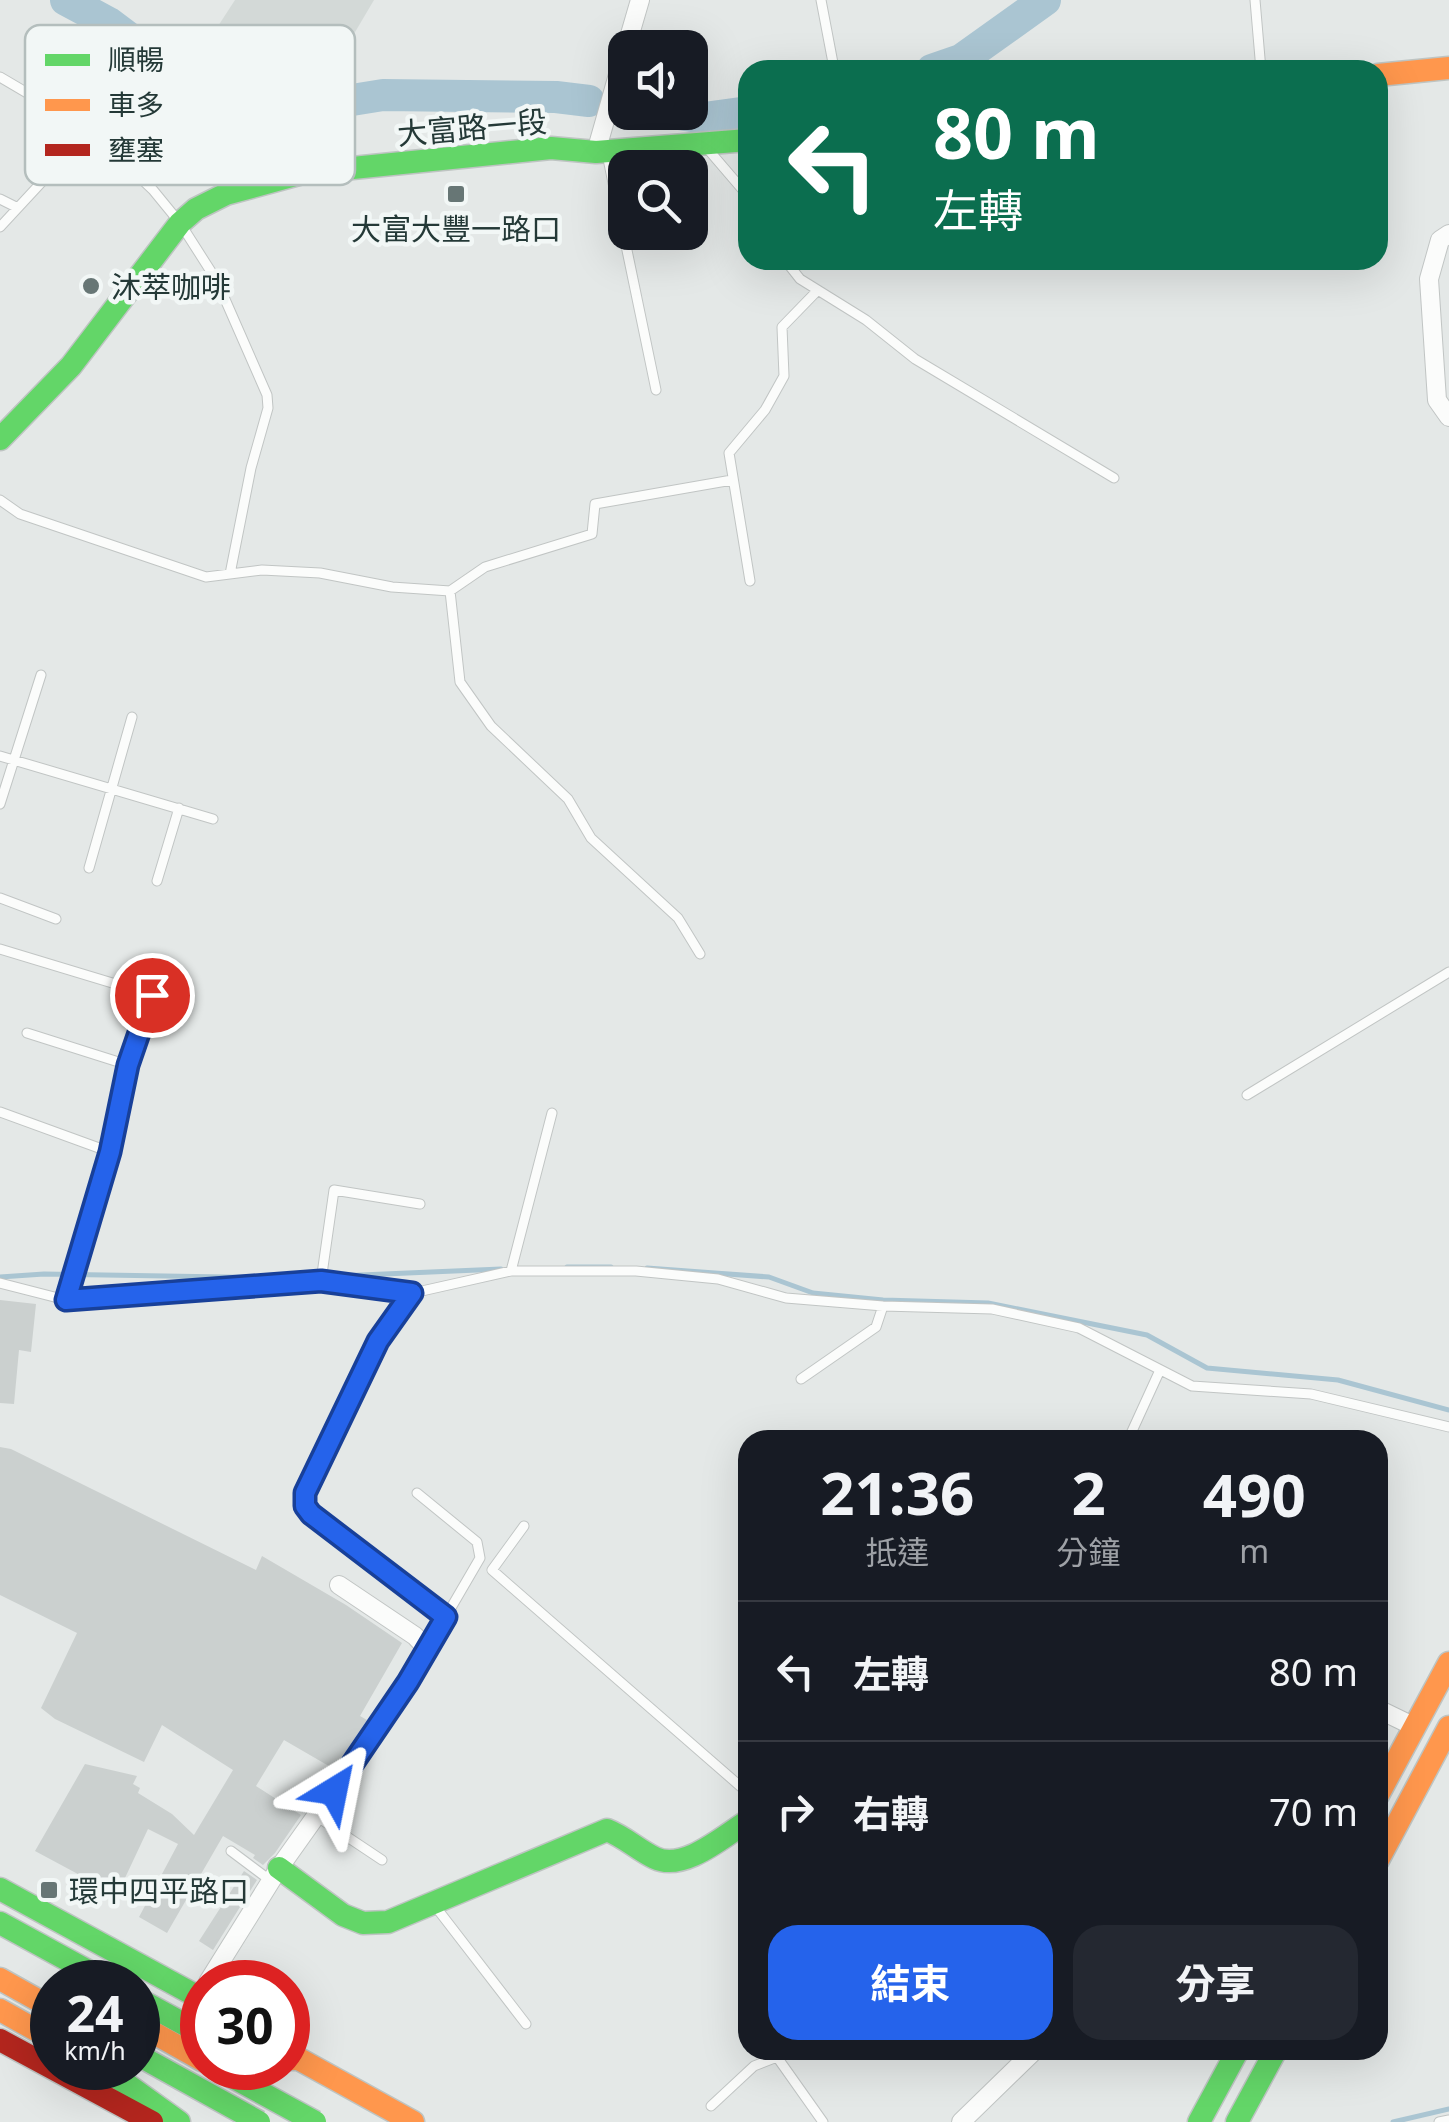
<!DOCTYPE html>
<html lang="zh-TW">
<head>
<meta charset="utf-8">
<style>
  body { margin:0; font-family:"Noto Sans","Noto Sans TC",sans-serif; background:#242831; color:#f1f3f6; height:100vh; display:flex; flex-direction:column; font-size:38px; white-space:nowrap }
  * { box-sizing:border-box; margin:0 }
  p { font-size:32px; color:#9ea1a6 }
  .icon { flex:none; width:55px; height:55px; fill:none; stroke:currentColor; stroke-width:2; stroke-linecap:round; stroke-linejoin:round }
  .map { position:relative; flex:1; overflow:hidden }
  .drawer { position:absolute; left:738px; top:1430px; width:650px; height:630px; display:flex; flex-direction:column; background:#171b24; border-radius:30px; box-shadow:0 10px 40px #0002 }
  .drawer>* { flex:none }
  .guide { position:absolute; left:738px; top:60px; width:650px; height:210px; border-radius:30px; box-shadow:0 10px 40px #0002; background:#0b6e4f; color:#fff; overflow:hidden }
  .fabs { position:absolute; left:608px; top:30px; display:grid; gap:20px }
  .fabs a { display:grid; place-items:center; width:100px; height:100px; border-radius:20px; background:#171b24; box-shadow:0 10px 40px #0002; font-size:50px }
  .speed { position:absolute; left:30px; top:1960px; display:flex; gap:20px; font-size:50px; font-weight:700; text-align:center }
  .speed>* { display:grid; place-content:center; width:130px; height:130px; border-radius:50%; background:#171b24; box-shadow:0 10px 40px #0002; line-height:1 }
  .speed small { font-size:25px; font-weight:400 }
  .speed .limit { border:15px solid #d22; background:#fff; color:#111 }
  .pin { position:absolute; display:grid; place-items:center; width:85px; height:85px; color:#fff; margin:-42px; border:5px solid #fff; border-radius:50%; box-shadow:0 2px 10px #0007 }
  .me { position:absolute; width:110px; margin:-55px; rotate:35deg; stroke-linejoin:round; filter:drop-shadow(0 0 8px #0008) }
  .turn { display:flex; align-items:center; gap:35px; height:210px; padding:0 30px; font-size:45px }
  .turn .icon { width:130px; height:130px; stroke-width:2.5 }
  .turn b { display:block; font-size:70px; line-height:85px }
  .eta { display:flex; justify-content:space-evenly; align-items:center; height:170px; text-align:center }
  .eta b { font-size:60px; font-weight:700; line-height:70px }
  .button { display:flex; gap:20px; margin-top:auto; padding:20px 30px }
  .button a { flex:1; height:115px; border-radius:30px; background:#2563eb; color:#fff; font-size:40px; font-weight:700; line-height:115px; text-align:center }
  .button a+a { background:#242831; color:#f1f3f6 }
  ul { padding:0; list-style:none }
  li { display:flex; align-items:center; gap:30px; height:140px; padding:0 30px; border-top:2px solid #363941 }
  li div { flex:1 }
  li b { display:block; font-size:38px }
  li em { font-style:normal }
  .map>svg:first-child { display:block }
  .built { fill:#d3d9d7 }
  .lines { fill:none; stroke-linecap:round; stroke-linejoin:round }
  .stream { stroke:#aac5d2; stroke-width:5 }
  .river { stroke:#aac5d2; stroke-width:32 }
  .building { fill:#cbd0cf }
  .lane-casing { stroke:#c1c5c4; stroke-width:11 }
  .street-casing { stroke:#c1c5c4; stroke-width:20 }
  .fast-casing { stroke:#bec4c2; stroke-width:25 }
  .slow-casing { stroke:#bec4c2; stroke-width:25 }
  .jam-casing { stroke:#bec4c2; stroke-width:25 }
  .lane { stroke:#fbfcfb; stroke-width:9 }
  .street { stroke:#fbfcfb; stroke-width:18 }
  .fast { stroke:#63d668; stroke-width:22 }
  .slow { stroke:#ff974d; stroke-width:22 }
  .jam { stroke:#b3261e; stroke-width:22 }
  .fast-bridge-casing { stroke:#bdc4c3; stroke-width:25; stroke-linecap:butt }
  .fast-bridge { stroke:#63d668; stroke-width:22 }
  .route-casing { stroke:#184099; stroke-width:25 }
  .route { stroke:#2563eb; stroke-width:18 }
  .poi-dot { fill:#677675; stroke:#f2f7f6; stroke-width:4 }
  .labels { text-anchor:middle; dominant-baseline:central; stroke-width:9; stroke-linejoin:round; paint-order:stroke }
  .street-label { font-size:30px; fill:#243937; stroke:#f2f7f6 }
  .poi-label { font-size:30px; fill:#243937; stroke:#f2f7f6; text-anchor:start }
  .key { fill:#f2f7f6; stroke:#b4bebd; stroke-width:2.5 }
  .key-label { font-size:28px; fill:#243937 }
</style>
</head>
<body>
<div class="map">
<svg width="1449" height="2122" viewBox="0 0 1449 2122">
  <rect width="100%" height="100%" fill="#e4e8e7"/>
  <path class="built" d="M235,0H374L322,88L282,97L237,94L194,63Z"/>
  <g class="lines">
    <path class="stream" d="M567,1267H611
      M647,1268L769,1277L813,1293L883,1300L988,1303L1147,1335L1207,1368L1338,1380L1449,1410
      M0,1277L44,1274L291,1278L501,1269
      M1393,2122L1449,2109"/>
    <path class="river" d="M66,0L109,23L222,108L259,115L383,95L556,97L589,101
      M932,70L961,60L1045,0
      M666,112L704,118L748,112"/>
  </g>
  <path class="building" d="M0,1300L36,1304L31,1352L19,1350L14,1404L0,1403Z
    M0,1447L11,1449L256,1570L262,1556L346,1605L402,1643L360,1716L367,1720L334,1769L284,1740L256,1786L301,1815L275,1853L263,1865L253,1858L255,1855L223,1836L167,1933L139,1917L178,1844L148,1829L117,1895L35,1851L85,1764L137,1776L133,1784L140,1788L138,1793L172,1814L194,1835L233,1770L162,1725L144,1762L55,1719L41,1708L77,1633L0,1595Z
    M244,1871L257,1880L213,1950L199,1941Z"/>
  <g class="lines">
    <g class="lane-casing">
      <path id="lane" d="M821,0L833,63
        M1255,0L1261,70
        M0,77L90,130L153,190L180,223L217,281L267,395L268,408L251,468L230,574
        M706,147L748,196
        M607,154L656,390
        M0,199L16,207
        M0,227L90,130
        M785,260L800,279L866,320L915,359L1114,478
        M0,500L20,514L206,577L262,570L320,573L392,587L450,591L485,567L592,534L595,504L732,480
        M750,581L729,453L765,410L784,376L782,327L817,291
        M450,591L460,682L491,726L568,799L591,838L678,918L700,954
        M0,756L213,819
        M0,804L41,675
        M89,868L132,717
        M157,881L179,808
        M0,898L56,919
        M0,949L152,995L128,1065L110,1152
        M27,1033L128,1065
        M1247,1095L1449,972
        M0,1112L110,1152L66,1300
        M511,1271L552,1113
        M321,1281L334,1190L420,1204
        M0,1283L66,1300L321,1281L413,1293L511,1271H636L718,1279L786,1298L883,1306L992,1309L1079,1328L1192,1386L1311,1394L1449,1427
        M801,1379L876,1327L883,1306
        M1128,1440L1160,1370
        M417,1493L477,1542L480,1558L427,1649
        M524,1526L492,1570L748,1793
        M316,1816L382,1860
        M231,1851L271,1881
        M435,1906L526,2024
        M711,2106L754,2066L777,2057L823,2122
        M1439,2122L1449,2120"/>
    </g>
    <g class="street-casing">
      <path id="street" d="M626,48L640,0
        M596,152L625,50
        M1449,234L1440,240L1429,279L1437,400L1449,417
        M413,1293L378,1341L305,1493V1506L311,1514L446,1617
        M1378,1709L1415,1727
        M208,1982L279,1868L370,1740L427,1649L415,1636L339,1585
        M961,2122L1035,2050"/>
    </g>
    <g class="fast-casing">
      <path id="fast" d="M0,439L71,366L180,223L196,209L226,194L303,173L551,148L596,152L748,140
        M279,1868L343,1915L363,1923L388,1922L607,1830C625,1837 638,1850 655,1858C684,1872 725,1835 748,1821
        M0,1889L202,1999
        M0,1923L108,1982
        M138,1999L202,2034
        M104,2068L179,2122
        M1199,2122L1238,2050
        M1237,2122L1276,2050"/>
    </g>
    <g class="slow-casing">
      <path id="slow" d="M1378,75L1449,68
        M1378,1795L1449,1663
        M1378,1860L1449,1727
        M0,1979L52,2008
        M0,2010L52,2039
        M138,2024L202,2060
        M288,2053L413,2122
        M288,2059H294"/>
    </g>
    <g class="jam-casing">
      <path id="jam" d="M0,2040L152,2122"/>
    </g>
    <use href="#lane" class="lane"/>
    <use href="#street" class="street"/>
    <use href="#fast" class="fast"/>
    <use href="#slow" class="slow"/>
    <use href="#jam" class="jam"/>
    <g class="fast-bridge-casing">
      <path id="fast-bridge" d="M138,2055L259,2122
        M216,2068L315,2122"/>
    </g>
    <use href="#fast-bridge" class="fast-bridge"/>
  </g>
  <g class="lines">
    <g class="route-casing">
      <path id="route" d="M152,995L128,1065L110,1152L66,1300L321,1281L412,1293L378,1341L305,1493V1506L311,1514L446,1617L408,1682L334,1791"/>
    </g>
    <use href="#route" class="route"/>
  </g>
  <g class="poi-dot">
    <rect x="446" y="184" width="20" height="20" rx="5"/>
    <circle cx="91" cy="286" r="10"/>
    <rect x="39" y="1880" width="20" height="20" rx="5"/>
  </g>
  <g class="labels">
    <g class="street-label">
      <text transform="translate(472 127) rotate(-5)">大富路一段</text>
    </g>
    <g class="poi-label">
      <text x="456" y="228" text-anchor="middle">大富大豐一路口</text>
      <text x="111" y="286">沐萃咖啡</text>
      <text x="69" y="1890">環中四平路口</text>
    </g>
  </g>
  <rect x="25" y="25" width="330" height="160" rx="15" class="key"/>
  <rect x="45" y="54" width="45" height="12" fill="#63d668"/>
  <rect x="45" y="99" width="45" height="12" fill="#ff974d"/>
  <rect x="45" y="144" width="45" height="12" fill="#b3261e"/>
  <g class="key-label">
    <text x="108" y="70">順暢</text>
    <text x="108" y="115">車多</text>
    <text x="108" y="160">壅塞</text>
  </g>
</svg>
<div class="fabs">
<a><svg class="icon" aria-label="sound" viewBox="0 0 24 24"><path d="M4 9h4l5-4v14l-5-4H4zM17 9q2 3 0 6"/></svg></a>
<a><svg class="icon" aria-label="search" viewBox="0 0 24 24"><circle cx="10" cy="10" r="6"/><path d="M15 15l6 6"/></svg></a>
</div>
<div class="speed"><div>24<small>km/h</small></div><div class="limit">30</div></div>
<div class="pin" style="left:152px;top:995px;background:#d93025"><svg class="icon" aria-label="arrive" viewBox="0 0 24 24"><path d="M6 21V4h12l-3 4 3 4H6"/></svg></div>
<svg class="me" style="left:334px;top:1791px" viewBox="-20 -20 40 40"><path d="M0-17L14 15 0 8-14 15z" fill="#2563eb" stroke="#fff" stroke-width="4"/></svg>
<div class="guide">
<div class="turn"><svg class="icon" aria-label="left" viewBox="0 0 24 24"><path d="M17 20v-9H6M10 6l-5 5 5 5"/></svg><div><b>80 m</b>左轉</div></div>
</div>
<section class="drawer">
<div class="eta">
<div><b>21:36</b><p>抵達</p></div>
<div><b>2</b><p>分鐘</p></div>
<div><b>490</b><p>m</p></div>
</div>
<ul>
<li><svg class="icon" aria-label="left" viewBox="0 0 24 24"><path d="M17 20v-9H6M10 6l-5 5 5 5"/></svg><div><b>左轉</b></div><em>80 m</em></li>
<li><svg class="icon" aria-label="right" viewBox="0 0 24 24"><path d="M7 20v-9h11M14 6l5 5-5 5"/></svg><div><b>右轉</b></div><em>70 m</em></li>
</ul>
<div class="button"><a>結束</a><a>分享</a></div>
</section>
</div>
</body>
</html>
